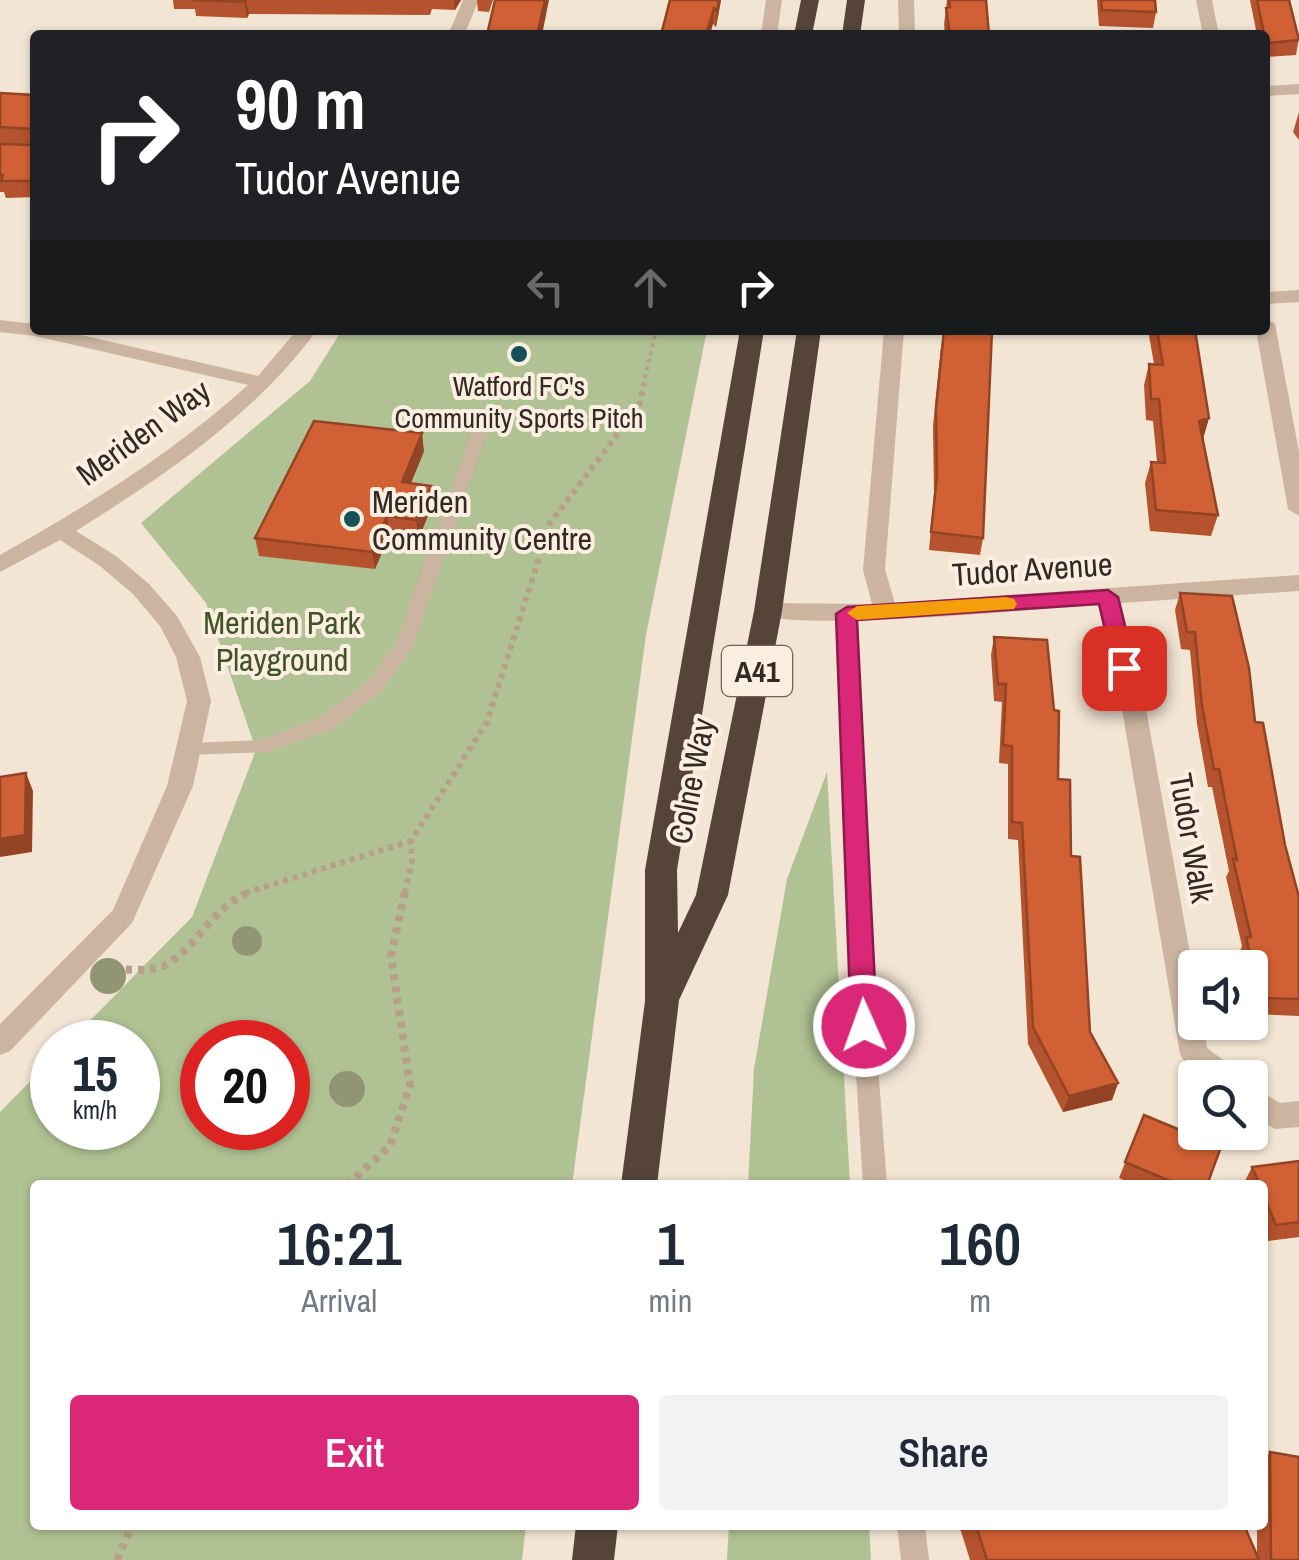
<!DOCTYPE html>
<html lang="en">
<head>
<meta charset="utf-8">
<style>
  body { margin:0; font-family:"Archivo Narrow",sans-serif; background:#f2f2f3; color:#1f2937; height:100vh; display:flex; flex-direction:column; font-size:38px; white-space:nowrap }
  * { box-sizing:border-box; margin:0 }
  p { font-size:32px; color:#747a83 }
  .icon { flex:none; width:55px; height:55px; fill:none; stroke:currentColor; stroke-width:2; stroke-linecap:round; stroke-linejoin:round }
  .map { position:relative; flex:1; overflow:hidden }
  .details { position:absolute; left:30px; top:1180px; width:1238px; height:350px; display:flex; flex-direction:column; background:#fff; border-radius:10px; box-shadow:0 2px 8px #0004 }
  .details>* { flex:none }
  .banner { position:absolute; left:30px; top:30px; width:1240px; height:305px; border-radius:10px; box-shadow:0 2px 8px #0004; background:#202124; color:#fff; overflow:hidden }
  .buttons { position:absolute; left:1178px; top:950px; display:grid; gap:20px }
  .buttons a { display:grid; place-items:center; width:90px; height:90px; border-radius:10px; background:#fff; box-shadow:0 2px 8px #0004; font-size:50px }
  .speed { position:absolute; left:30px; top:1020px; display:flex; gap:20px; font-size:50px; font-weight:700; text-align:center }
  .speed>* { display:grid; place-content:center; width:130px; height:130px; border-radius:50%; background:#fff; box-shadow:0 2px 8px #0004; line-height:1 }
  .speed small { font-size:25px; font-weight:400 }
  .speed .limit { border:15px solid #d22; background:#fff; color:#111 }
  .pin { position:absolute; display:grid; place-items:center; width:85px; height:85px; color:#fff; margin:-42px; border-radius:20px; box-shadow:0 5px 15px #0006 }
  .me { position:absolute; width:110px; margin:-55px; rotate:358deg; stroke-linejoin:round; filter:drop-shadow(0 0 8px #0008) }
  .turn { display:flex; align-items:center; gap:35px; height:210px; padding:0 40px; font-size:45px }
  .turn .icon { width:130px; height:130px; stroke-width:2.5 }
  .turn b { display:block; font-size:70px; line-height:85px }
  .lanes { display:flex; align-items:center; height:95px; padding:0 40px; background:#0003; justify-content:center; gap:50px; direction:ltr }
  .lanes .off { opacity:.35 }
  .eta { display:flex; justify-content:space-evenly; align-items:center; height:170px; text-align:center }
  .eta b { font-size:60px; font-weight:600; line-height:70px }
  .primary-button { display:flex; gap:20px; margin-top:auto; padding:20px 40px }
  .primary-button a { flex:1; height:115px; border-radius:10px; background:#db2777; color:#fff; font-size:40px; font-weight:600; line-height:115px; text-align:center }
  .primary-button a+a { background:#f2f2f3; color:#1f2937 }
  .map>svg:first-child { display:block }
  .green { fill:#b0c293; fill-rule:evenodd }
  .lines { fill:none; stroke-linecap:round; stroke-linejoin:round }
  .path-far2 { stroke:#b79f8a; stroke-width:4; stroke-dasharray:4 4; stroke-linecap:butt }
  .path-far1 { stroke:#b79f8a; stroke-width:6; stroke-dasharray:5 5; stroke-linecap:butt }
  .path { stroke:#b79f8a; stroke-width:8; stroke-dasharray:6 6; stroke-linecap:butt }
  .lane { fill:#cbb5a0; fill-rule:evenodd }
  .street { fill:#cbb5a0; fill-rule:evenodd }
  .highway { fill:#56443a; fill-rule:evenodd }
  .tree { fill:#919574 }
  .wall { fill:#b4532d }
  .shaded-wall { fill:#924424 }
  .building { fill:#d16134; stroke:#924424; stroke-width:2.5 }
  .route { fill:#db2777; stroke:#8e194d; stroke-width:2.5 }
  .slow { fill:#f59e0b }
  .poi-dot { fill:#165158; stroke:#faefe0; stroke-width:4 }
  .labels { text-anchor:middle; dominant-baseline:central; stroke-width:8; stroke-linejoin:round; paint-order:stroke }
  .far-poi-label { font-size:28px; fill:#342924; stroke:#faefe0 }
  .shield { fill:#faefe0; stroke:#6f645c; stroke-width:2.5 }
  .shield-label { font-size:30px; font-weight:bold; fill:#342924 }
  .street-label { font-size:32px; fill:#342924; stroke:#faefe0 }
  .poi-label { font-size:32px; fill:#342924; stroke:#faefe0; text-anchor:start }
  .park-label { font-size:32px; fill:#415425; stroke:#faefe0 }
</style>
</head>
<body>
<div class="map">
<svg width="1299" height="1560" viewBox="0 0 1299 1560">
  <rect width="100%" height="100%" fill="#f2e5d4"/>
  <path class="green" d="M342,330H707L646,635L572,1185H35V1525H526L522,1560H0V1112L52,1059V1128H138V1042H69L192,917L256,750L206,603L141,523L310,381ZM202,1042H288V1128H202Z
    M827,772L850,1185H748L754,1069L787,879Z
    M729,1525H869L871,1560H727Z"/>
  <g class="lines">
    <path class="path-far2" d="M643,386L656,330"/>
    <path class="path-far1" d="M245,893L411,841
      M405,893L412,861L411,841L487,722L550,523L639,406L644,384"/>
    <path class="path" d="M114,969C131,969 154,973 169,963C201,942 215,903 253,891
      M347,1185L390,1146L410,1085L391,956L405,891
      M117,1560L132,1525"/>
    <path class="lane" d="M483,416L491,421L413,647L382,691L332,729L269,752L184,755L181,750L191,743L261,740L318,719L368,681L395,645L475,421Z
      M847,608L856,614L875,1026L887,1185H863L853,1026L838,614Z
      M897,1525H925L929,1560H901Z"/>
    <path class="street" d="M463,0H479L464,35H448Z
      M766,0H782L777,35H761Z
      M898,0H914L915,35H899Z
      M1196,0H1212L1219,35H1203Z
      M1299,84V94L1265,96V86Z
      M1299,290V302L1265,304V292Z
      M1265,318L1275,324L1299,452V516L1288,509L1256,330H1265Z
      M0,320L35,324V330H60L258,376L297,330H317C254,416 165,475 76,531L116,556L149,584L177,616L200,657L211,701L193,786L132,923L10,1051L0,1055V1024L113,910L167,786L187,701L176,657L160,626L133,594L100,566L60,540L0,572V555C87,506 173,453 248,385L35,336L0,332Z
      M884,330H904L885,570L895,603L1299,575V591L1121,603L1145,703L1195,981V1022H1203L1207,1048L1235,1069L1239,1078C1214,1078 1192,1080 1180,1054L1121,703L1098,604C1052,608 775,635 757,611L768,603L872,604L863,570Z
      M1250,1085L1280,1103L1299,1101V1127L1275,1129L1250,1114Z"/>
    <path class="highway" d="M801,0H819L812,35H794Z
      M847,0H865L860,35H842Z
      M740,330H764L677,870L678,933L696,895L754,611L797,330H821L782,611L728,895L679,1000L657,1185H621L645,1001V870Z
      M576,1525H618L614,1560H572Z"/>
  </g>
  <g class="tree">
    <circle cx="247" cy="941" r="15"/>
    <circle cx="108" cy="976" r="18"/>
    <circle cx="347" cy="1089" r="18"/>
  </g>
  <path class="wall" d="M173,0H461L455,10L432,9L430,15L249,14L247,18L196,16L195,9H174Z
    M477,0H493L489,12L478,11Z
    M670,0H721L716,27L713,24Z
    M947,0H986L989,35H945L944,24Z
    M1097,0H1155L1156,12L1153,28L1099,26Z
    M1246,0H1289L1299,37L1296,55L1265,57V35H1257L1250,0Z
    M0,93L35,95V197L6,198L4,192H0Z
    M1299,112V140L1293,132Z
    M1148,330H1195L1209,418L1203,438L1218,515L1211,536L1150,531L1145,483L1151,462H1157L1153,421L1146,420L1144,385L1149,364H1154Z
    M941,347L983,538L980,555L929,550L934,494L933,426Z
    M424,451L411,483L433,503L419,538L390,534L375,569L259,556L255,538Z
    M1180,593L1255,722L1285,845L1299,897V1016L1252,1014L1250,1005V968H1242L1239,954L1242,946L1226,877L1229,871L1212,787H1208L1197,724L1190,650L1181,649L1175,610Z
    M994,637L1058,779L1071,856L1090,1032L1118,1083L1112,1100L1063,1112L1028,1044L1018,840L1008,839V764L999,763L1002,702L994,701L991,655Z
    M1144,1115L1207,1185H1135L1119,1178Z
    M1299,1161V1237L1268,1241L1262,1227V1185H1245L1244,1183L1252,1167Z
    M1270,1452L1299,1560H970L959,1525H1244L1257,1555V1525H1262V1463Z"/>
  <path class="shaded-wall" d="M246,0L249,14L247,18L244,2Z
    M454,0H461L455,10Z
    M545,0H549L542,35H537Z
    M719,0H721L716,27L717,11Z
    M714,8L713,24L710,35H706Z
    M1209,418L1203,439L1199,421Z
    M422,433L424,451L404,500L402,482Z
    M431,486L433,503L419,538L416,520Z
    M387,516L390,534L375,569L372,552Z
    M26,773L33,791L32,852L0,857V839Z
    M1118,1083L1112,1100L1063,1112L1069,1096Z"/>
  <path class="building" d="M193,0H246L244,2Z
    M495,0H545L537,35H487Z
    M670,0H719L717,11L714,8L706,35H661Z
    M949,0H986L989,35H950L946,8L950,7Z
    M1101,0H1155L1156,12L1102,10Z
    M1257,0H1289L1299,40L1266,43Z
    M0,93L35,95V181H1L3,175H0V144L30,145L34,141L33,129L0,127Z
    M944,330H992L983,538L931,532L937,476L936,408Z
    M1157,330H1195L1209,418L1199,421L1218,515L1156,510L1151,462L1165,463L1159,399H1151L1149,364L1163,365Z
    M314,421L422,433L402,482L431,486L416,520L387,516L372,552L255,538Z
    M1180,593L1232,596L1249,668L1255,722L1263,723L1285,845L1299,897V999L1260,998L1246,937H1251L1233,859L1237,860L1228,815L1219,769H1214L1202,706L1195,632H1187Z
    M994,637L1047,640L1054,710L1059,711L1058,779L1070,780L1071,856L1080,857L1090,1032L1118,1083L1069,1096L1033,1027L1022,823L1012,822V746L1003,745L1006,684H998Z
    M26,773L25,835L0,839V777Z
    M1144,1115L1221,1147L1207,1185H1179L1125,1162Z
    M1299,1161V1222L1276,1225L1262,1192V1185H1260L1252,1167Z
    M1270,1452L1299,1457V1560H1271Z
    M976,1525H1244L1259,1560H987Z"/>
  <path class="route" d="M1108,590L1118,597L1135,668L1124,675L1114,668L1099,604L857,620L877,1026L873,1034L864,1037L855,1034L851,1026L836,614L847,607Z"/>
  <path class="slow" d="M1006,597L1014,599L1017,604L1014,609L857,620L847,613L857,606Z"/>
  <g class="poi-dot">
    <circle cx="519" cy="354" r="10"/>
    <circle cx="352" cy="519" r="10"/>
  </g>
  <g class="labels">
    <g class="far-poi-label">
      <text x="519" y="386">Watford FC's<tspan x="519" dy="32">Community Sports Pitch</tspan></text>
    </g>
    <rect class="shield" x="722" y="646" width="70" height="50" rx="8"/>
    <g class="shield-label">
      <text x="757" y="671">A41</text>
    </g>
    <g class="street-label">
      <text transform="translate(143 432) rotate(-36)">Meriden Way</text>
      <text transform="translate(1032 569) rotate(-4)">Tudor Avenue</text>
      <text transform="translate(691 781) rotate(-79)">Colne Way</text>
      <text transform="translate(1192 838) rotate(80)">Tudor Walk</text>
    </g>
    <g class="poi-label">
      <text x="372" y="501">Meriden<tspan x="372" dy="37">Community Centre</tspan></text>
    </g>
    <g class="park-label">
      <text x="282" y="622">Meriden Park<tspan x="282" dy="37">Playground</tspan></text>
    </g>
  </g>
</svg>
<div class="buttons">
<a><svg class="icon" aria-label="sound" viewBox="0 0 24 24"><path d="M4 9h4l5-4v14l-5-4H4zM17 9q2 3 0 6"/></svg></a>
<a><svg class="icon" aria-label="search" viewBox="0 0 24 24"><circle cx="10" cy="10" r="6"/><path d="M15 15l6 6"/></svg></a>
</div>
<div class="speed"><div>15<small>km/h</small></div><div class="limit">20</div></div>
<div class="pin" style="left:1124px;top:668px;background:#d93025"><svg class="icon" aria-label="arrive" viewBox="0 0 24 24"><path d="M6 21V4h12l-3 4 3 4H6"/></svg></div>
<svg class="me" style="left:864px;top:1026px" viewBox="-20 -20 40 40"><circle r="17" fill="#db2777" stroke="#fff" stroke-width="3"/><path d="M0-11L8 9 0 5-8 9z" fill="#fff"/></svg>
<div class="banner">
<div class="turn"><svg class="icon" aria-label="right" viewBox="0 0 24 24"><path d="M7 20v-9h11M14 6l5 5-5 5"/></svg><div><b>90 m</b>Tudor Avenue</div></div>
<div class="lanes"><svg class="icon off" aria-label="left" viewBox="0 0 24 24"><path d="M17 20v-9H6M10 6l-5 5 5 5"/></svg><svg class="icon off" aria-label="ahead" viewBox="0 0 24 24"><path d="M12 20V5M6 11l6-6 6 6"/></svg><svg class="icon" aria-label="right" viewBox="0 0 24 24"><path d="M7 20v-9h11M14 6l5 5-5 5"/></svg></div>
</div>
<section class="details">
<div class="eta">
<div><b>16:21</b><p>Arrival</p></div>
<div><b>1</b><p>min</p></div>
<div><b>160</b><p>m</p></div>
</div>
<div class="primary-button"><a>Exit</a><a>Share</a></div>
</section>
</div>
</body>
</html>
